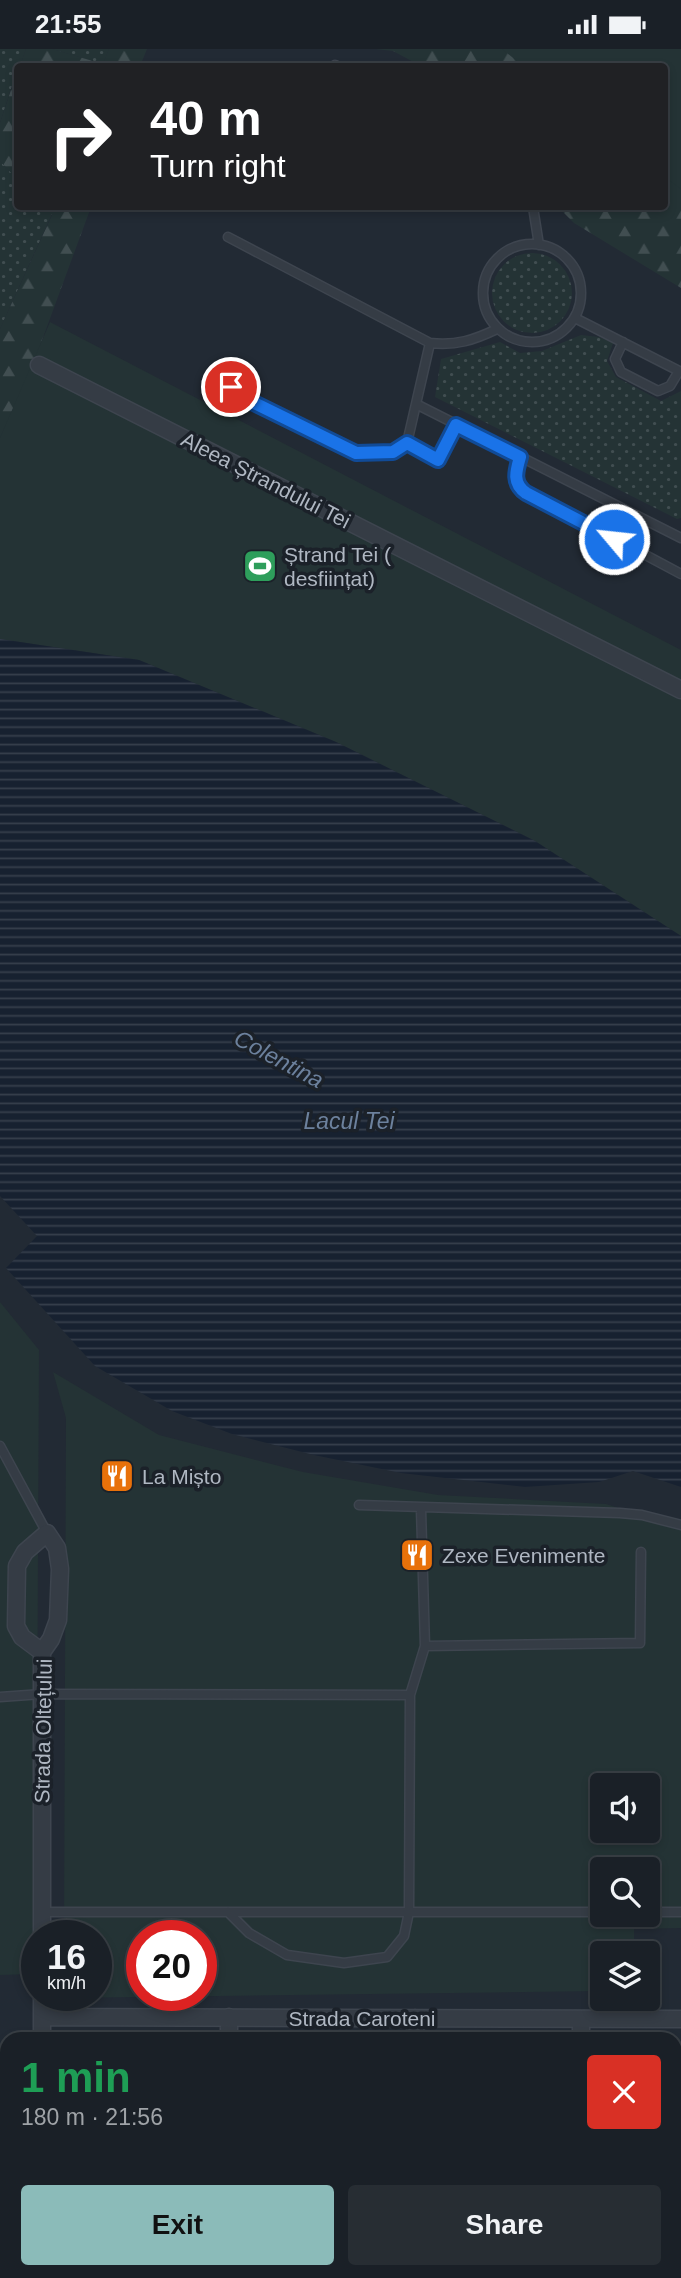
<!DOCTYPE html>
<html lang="en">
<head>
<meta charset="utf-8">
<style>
  body { margin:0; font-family:Helvetica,sans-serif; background:#272d33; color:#f1f3f6; height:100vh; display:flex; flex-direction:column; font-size:26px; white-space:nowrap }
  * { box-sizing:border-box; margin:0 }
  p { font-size:23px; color:#9fa3a7 }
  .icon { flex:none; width:38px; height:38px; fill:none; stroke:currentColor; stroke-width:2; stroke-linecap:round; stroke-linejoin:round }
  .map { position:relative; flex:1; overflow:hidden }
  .drawer { position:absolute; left:0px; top:1983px; width:682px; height:247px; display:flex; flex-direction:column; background:#1a2027; border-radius:21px 21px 0 0; box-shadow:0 4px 10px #0003,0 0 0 2px #383e44 }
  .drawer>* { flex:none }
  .top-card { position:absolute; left:14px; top:14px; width:654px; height:147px; border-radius:7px; box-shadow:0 4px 10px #0003,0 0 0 2px #383e44; background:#202124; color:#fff; overflow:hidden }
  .fabs { position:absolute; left:590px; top:1724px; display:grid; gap:14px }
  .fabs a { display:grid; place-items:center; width:70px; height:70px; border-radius:7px; background:#1a2027; box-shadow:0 4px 10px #0003,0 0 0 2px #383e44; font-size:35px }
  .speed { position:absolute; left:21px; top:1871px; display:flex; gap:14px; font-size:35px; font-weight:700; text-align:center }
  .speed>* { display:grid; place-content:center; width:91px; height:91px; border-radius:50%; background:#1a2027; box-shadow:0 4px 10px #0003,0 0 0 2px #383e44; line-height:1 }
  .speed small { font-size:18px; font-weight:400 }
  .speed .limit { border:10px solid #d22; background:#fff; color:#111 }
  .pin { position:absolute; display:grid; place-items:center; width:60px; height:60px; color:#fff; margin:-30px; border:4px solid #fff; border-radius:50%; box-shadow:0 2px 7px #0007 }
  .me { position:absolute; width:77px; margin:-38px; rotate:298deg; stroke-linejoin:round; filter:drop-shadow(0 0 5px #0008) }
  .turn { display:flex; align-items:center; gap:24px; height:147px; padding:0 21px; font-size:32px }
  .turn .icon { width:91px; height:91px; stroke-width:2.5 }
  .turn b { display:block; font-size:49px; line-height:60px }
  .round { display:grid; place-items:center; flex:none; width:74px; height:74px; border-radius:7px; background:#272d33 }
  .summary { display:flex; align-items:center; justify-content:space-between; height:119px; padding:0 21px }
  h1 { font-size:42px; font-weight:700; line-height:52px; color:#1e9e55 }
  .primary-button { display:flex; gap:14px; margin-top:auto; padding:14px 21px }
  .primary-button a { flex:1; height:80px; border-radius:7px; background:#8bbbb9; color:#111; font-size:28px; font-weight:700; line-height:80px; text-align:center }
  .primary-button a+a { background:#272d33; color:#f1f3f6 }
  .status { display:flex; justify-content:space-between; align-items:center; height:49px; padding:0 35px; background:#1a2027; direction:ltr }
  .status svg { height:19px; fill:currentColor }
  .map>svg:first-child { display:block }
  .grass { fill:url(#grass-dots) }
  .forest { fill:url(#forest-firs) }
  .green { fill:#243335; fill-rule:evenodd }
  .water { fill:url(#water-rules) }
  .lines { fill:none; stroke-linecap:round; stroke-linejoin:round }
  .lane-casing { stroke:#3e454f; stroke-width:11 }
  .street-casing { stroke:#3e454f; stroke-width:19 }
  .lane { stroke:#353c45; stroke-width:8 }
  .street { stroke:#353c45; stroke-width:16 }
  .route-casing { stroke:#114b97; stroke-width:18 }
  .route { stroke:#1a73e8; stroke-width:12 }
  .labels { text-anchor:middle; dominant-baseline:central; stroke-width:7; stroke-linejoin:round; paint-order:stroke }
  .street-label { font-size:21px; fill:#afb7c2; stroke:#1b2129 }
  .poi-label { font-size:21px; fill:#afb7c2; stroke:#1b2129; text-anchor:start }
  .water-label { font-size:23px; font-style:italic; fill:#6c819d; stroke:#1b2129 }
</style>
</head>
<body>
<div class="status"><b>21:55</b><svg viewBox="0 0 49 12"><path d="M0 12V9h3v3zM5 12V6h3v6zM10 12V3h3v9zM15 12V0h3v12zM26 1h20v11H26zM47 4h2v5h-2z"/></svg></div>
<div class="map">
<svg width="681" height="2229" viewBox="0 0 681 2229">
  <defs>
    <pattern id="grass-dots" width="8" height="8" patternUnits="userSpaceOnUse" patternTransform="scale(1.75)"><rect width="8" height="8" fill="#243335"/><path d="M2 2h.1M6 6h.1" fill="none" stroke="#414e51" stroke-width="1.8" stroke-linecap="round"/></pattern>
    <pattern id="forest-firs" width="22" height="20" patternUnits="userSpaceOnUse" patternTransform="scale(1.75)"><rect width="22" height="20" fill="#243335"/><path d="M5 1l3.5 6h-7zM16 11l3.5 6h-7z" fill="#414e51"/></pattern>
    <pattern id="water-rules" width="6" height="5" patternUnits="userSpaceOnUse" patternTransform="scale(1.75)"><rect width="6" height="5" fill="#172130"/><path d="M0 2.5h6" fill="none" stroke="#363f4c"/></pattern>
  </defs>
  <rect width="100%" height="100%" fill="#222a34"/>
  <path class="grass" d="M0,0H26L20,17L18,18L0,74Z
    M52,0H109L103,15Z
    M0,112L17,130L18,158H44L52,165L0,280Z
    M492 244a40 40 0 1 1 80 0a40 40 0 1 1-80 0Z
    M581,286L599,288L613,294L607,312L616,328L661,352L681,342V469L677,470L435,348L441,310L500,293L520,304L542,302Z"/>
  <path class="forest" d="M26,0H52L103,15L109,0H147L140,17H20Z
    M376,0H543L566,17H421L393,2Z
    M17,23L18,130H17L0,112V74Z
    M665,81L681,89V239L574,174L558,158H665Z
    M44,158H91L34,313L0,389V280L52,166Z"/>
  <path class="green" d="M502,0H681V140L665,128V18L523,17Z
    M50,273L681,601V887L535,792L336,693L139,611L0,590V389Z
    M0,1253L39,1301L36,1925L0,1926Z
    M53,1323L159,1386L303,1423L438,1446L606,1455L681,1480V1879L634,1880V1904H602V1942L64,1949V1946H96V1886H64L66,1369ZM602,1736H648V1782H602ZM602,1820H648V1866H602ZM142,1886H201V1946H142Z"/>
  <path class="water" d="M0,590L139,611L336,693L535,792L681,887V1438L633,1422L599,1433L525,1438L401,1424L314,1406L232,1385L172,1362L95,1317L6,1219L37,1187L0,1147Z"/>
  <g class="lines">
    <g class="lane-casing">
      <path id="lane" d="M335,16L339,18
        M533,158L539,196
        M228,188L430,294C456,297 474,291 497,280
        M483 244a49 49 0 1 1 98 0a49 49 0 1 1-98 0Z
        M575,269L681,323
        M623,293L615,310L621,323L658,342L670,337L679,322
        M231,338L246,350L356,404L393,403L407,394L430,294
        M416,355L681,489
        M407,394L438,411L456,376
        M520,408L515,425L520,439L681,525
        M0,1397L47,1484
        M359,1456L620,1464L642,1466L681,1476
        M425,1597L640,1594L641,1503
        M0,1648L42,1645L410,1646
        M42,1863H602
        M228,1863L249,1884L287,1906L344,1914L387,1908L404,1887L409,1863L410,1646L425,1597L421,1460
        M648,1863H681"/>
    </g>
    <g class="street-casing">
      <path id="street" d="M39,316L681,641
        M42,1603L22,1588L16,1577L17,1517L25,1503L47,1484L57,1499L60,1520L58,1571L51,1590L42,1603V1886
        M42,1946V1990
        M42,1968L681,1970
        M229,1968V1990
        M415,1990V1969
        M581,1990V1970
        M43,2222V2229
        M230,2222V2229
        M412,2229V2222
        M577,2229V2222"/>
    </g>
    <use href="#lane" class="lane"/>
    <use href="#street" class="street"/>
  </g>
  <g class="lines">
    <g class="route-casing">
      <path id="route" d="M231,338L246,350L356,404L393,403L407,394L438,411L456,376L520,408C516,422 512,434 526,444L614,490"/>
    </g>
    <use href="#route" class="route"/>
  </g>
  <defs>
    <g id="stadium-square" transform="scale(1.75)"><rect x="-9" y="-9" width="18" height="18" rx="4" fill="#2e9e5b" stroke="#1b2129"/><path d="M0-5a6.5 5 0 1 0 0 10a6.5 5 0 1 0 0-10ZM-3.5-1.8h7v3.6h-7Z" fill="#fff"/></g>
    <g id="restaurant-square" transform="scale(1.75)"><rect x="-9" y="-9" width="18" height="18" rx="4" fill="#e8710a" stroke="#1b2129"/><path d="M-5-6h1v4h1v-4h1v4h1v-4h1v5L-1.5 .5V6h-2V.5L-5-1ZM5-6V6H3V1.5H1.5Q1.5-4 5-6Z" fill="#fff"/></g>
  </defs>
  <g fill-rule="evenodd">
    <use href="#stadium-square" x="260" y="517"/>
    <use href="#restaurant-square" x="117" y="1427"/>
    <use href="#restaurant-square" x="417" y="1506"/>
  </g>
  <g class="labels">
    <g class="street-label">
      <text transform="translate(266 431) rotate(27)">Aleea Ștrandului Tei</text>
      <text transform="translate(43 1682) rotate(-89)">Strada Oltețului</text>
      <text x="362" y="1969">Strada Caroteni</text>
    </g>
    <g class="poi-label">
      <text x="284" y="505">Ștrand Tei (<tspan x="284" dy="24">desființat)</tspan></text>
      <text x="142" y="1427">La Mișto</text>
      <text x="442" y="1506">Zexe Evenimente</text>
    </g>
    <g class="water-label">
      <text transform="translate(279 1010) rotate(28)">Colentina</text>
      <text x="349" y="1072">Lacul Tei</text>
    </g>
  </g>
</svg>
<div class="fabs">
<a><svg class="icon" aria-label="sound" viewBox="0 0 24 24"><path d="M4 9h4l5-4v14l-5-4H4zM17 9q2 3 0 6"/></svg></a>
<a><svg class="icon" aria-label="search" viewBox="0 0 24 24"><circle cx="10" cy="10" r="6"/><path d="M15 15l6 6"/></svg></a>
<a><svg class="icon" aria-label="layers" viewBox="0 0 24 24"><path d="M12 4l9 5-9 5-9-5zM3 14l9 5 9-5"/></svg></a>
</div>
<div class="speed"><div>16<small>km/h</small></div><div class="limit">20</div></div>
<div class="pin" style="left:231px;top:338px;background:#d93025"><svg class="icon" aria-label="arrive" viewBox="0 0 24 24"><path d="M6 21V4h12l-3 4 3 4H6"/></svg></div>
<svg class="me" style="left:614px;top:490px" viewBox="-20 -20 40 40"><circle r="17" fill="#1a73e8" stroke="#fff" stroke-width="3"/><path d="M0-11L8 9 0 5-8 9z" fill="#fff"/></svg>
<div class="top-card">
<div class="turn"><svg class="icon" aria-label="right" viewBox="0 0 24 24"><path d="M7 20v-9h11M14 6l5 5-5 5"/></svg><div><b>40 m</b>Turn right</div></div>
</div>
<section class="drawer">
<div class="summary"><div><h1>1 min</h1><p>180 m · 21:56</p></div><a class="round" style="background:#d93025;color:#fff"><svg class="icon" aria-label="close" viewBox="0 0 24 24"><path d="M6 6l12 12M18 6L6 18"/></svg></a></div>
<div class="primary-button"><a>Exit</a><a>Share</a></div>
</section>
</div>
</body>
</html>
